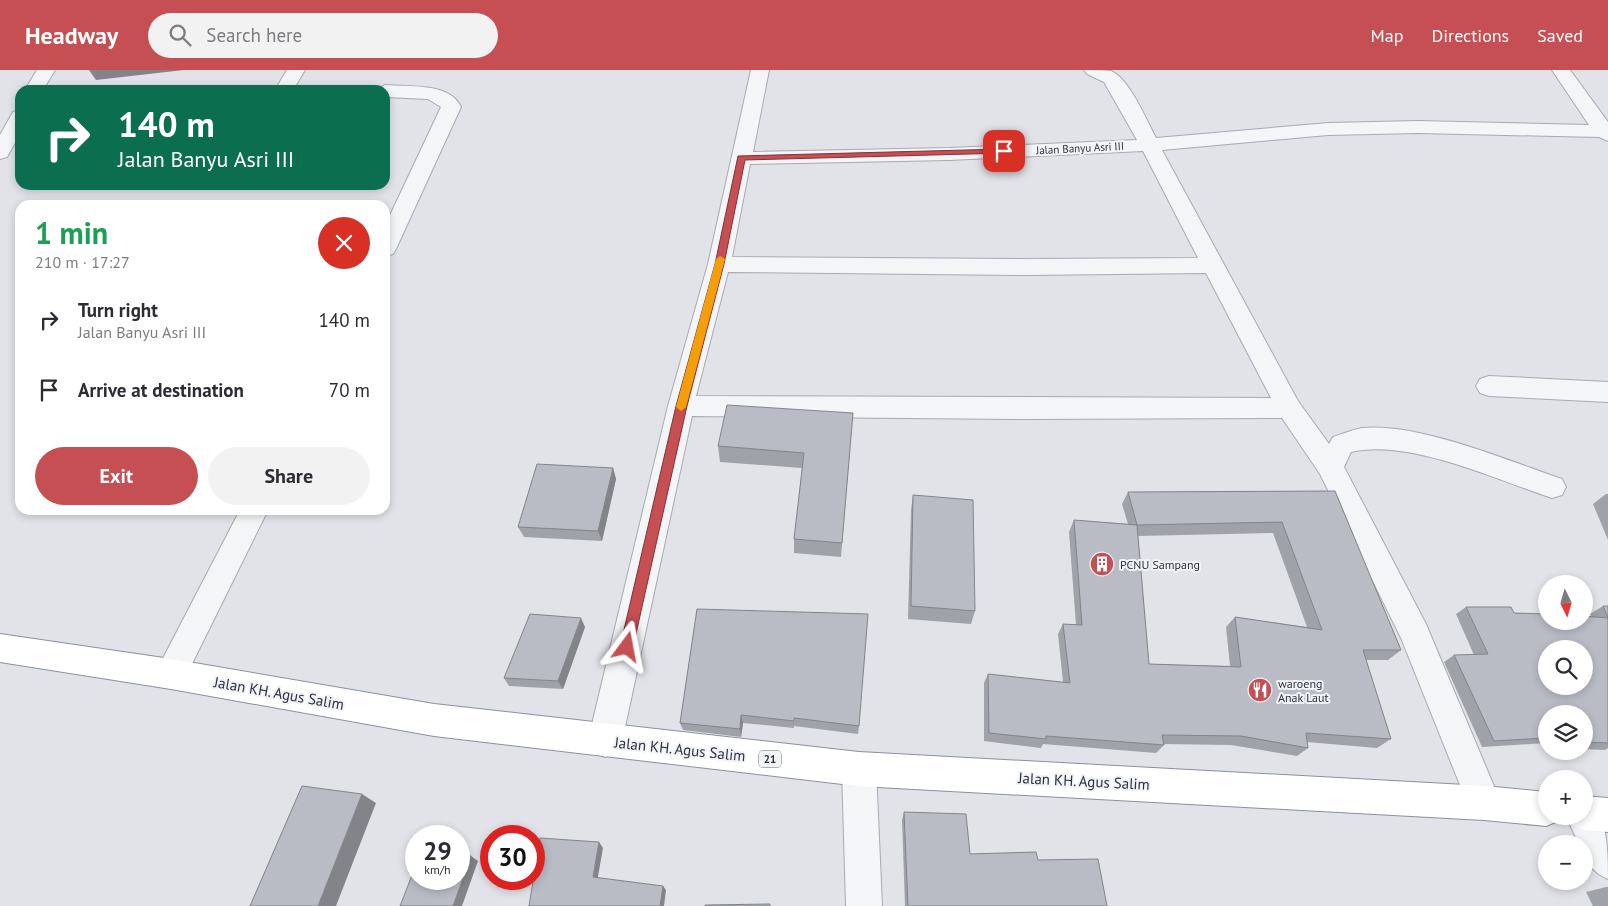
<!DOCTYPE html>
<html lang="en">
<head>
<meta charset="utf-8">
<style>
  body { margin:0; font-family:"PT Sans",sans-serif; background:#f2f2f3; color:#2b2b33; height:100vh; display:flex; flex-direction:column; font-size:19px; white-space:nowrap }
  * { box-sizing:border-box; margin:0 }
  p { font-size:16px; color:#7c7c81 }
  .icon { flex:none; width:28px; height:28px; fill:none; stroke:currentColor; stroke-width:2; stroke-linecap:round; stroke-linejoin:round }
  .map { position:relative; flex:1; overflow:hidden }
  .drawer { position:absolute; left:15px; top:130px; width:375px; height:315px; display:flex; flex-direction:column; background:#fff; border-radius:15px; box-shadow:0 2px 8px #0003 }
  .drawer>* { flex:none }
  .guide { position:absolute; left:15px; top:15px; width:375px; height:105px; border-radius:15px; box-shadow:0 2px 8px #0003; background:#0b6e4f; color:#fff; overflow:hidden }
  .needle { width:32px; rotate:175deg }
  .buttons { position:absolute; left:1538px; top:505px; display:grid; gap:10px }
  .buttons a { display:grid; place-items:center; width:55px; height:55px; border-radius:50%; background:#fff; box-shadow:0 2px 8px #0003; font-size:25px }
  .speed { position:absolute; left:405px; top:755px; display:flex; gap:10px; font-size:25px; font-weight:700; text-align:center }
  .speed>* { display:grid; place-content:center; width:65px; height:65px; border-radius:50%; background:#fff; box-shadow:0 2px 8px #0003; line-height:1 }
  .speed small { font-size:12px; font-weight:400 }
  .speed .limit { border:8px solid #d22; background:#fff; color:#111 }
  .pin { position:absolute; display:grid; place-items:center; width:42px; height:42px; color:#fff; margin:-21px; border-radius:10px; box-shadow:0 2px 8px #0006 }
  .me { position:absolute; width:55px; margin:-28px; rotate:13deg; stroke-linejoin:round; filter:drop-shadow(0 0 4px #0008) }
  .turn { display:flex; align-items:center; gap:18px; height:105px; padding:0 20px; font-size:22px }
  .turn .icon { width:65px; height:65px; stroke-width:2.5 }
  .turn b { display:block; font-size:35px; line-height:42px }
  .round { display:grid; place-items:center; flex:none; width:52px; height:52px; border-radius:26px; background:#f2f2f3 }
  .head { display:flex; align-items:center; justify-content:space-between; height:85px; padding:0 20px }
  h1 { font-size:30px; font-weight:700; line-height:38px; color:#1e9e55 }
  .primary-button { display:flex; gap:10px; margin-top:auto; padding:10px 20px }
  .primary-button a { flex:1; height:58px; border-radius:30px; background:#c54f53; color:#fff; font-size:20px; font-weight:700; line-height:58px; text-align:center }
  .primary-button a+a { background:#f2f2f3; color:#2b2b33 }
  ul { padding:0; list-style:none }
  li { display:flex; align-items:center; gap:15px; height:70px; padding:0 20px }
  li div { flex:1 }
  li b { display:block; font-size:19px }
  li em { font-style:normal }
  header { display:flex; align-items:center; gap:30px; box-sizing:border-box; height:70px; padding:0 25px; background:#c54f53; color:#fff }
  header strong { font-size:24px }
  nav { display:flex; gap:28px; margin-inline-start:auto; font-size:18px }
  .search { width:350px; height:45px; background:#f2f2f3; display:flex; align-items:center; gap:12px; box-sizing:border-box; padding:0 18px; border-radius:28px; color:#7c7c81; font-size:19px }
  .map>svg:first-child { display:block }
  .lines { fill:none; stroke-linecap:round; stroke-linejoin:round }
  .minor-casing { stroke:#a7aab3; stroke-width:2 }
  .highway-casing { stroke:#8a909f; stroke-width:2 }
  .minor { fill:#f4f5f7; fill-rule:evenodd }
  .highway { fill:#fff; fill-rule:evenodd }
  .wall { fill:#9fa2a9; fill-rule:evenodd }
  .shaded-wall { fill:#82848a }
  .building { fill:#b9bcc5; stroke:#82848a; fill-rule:evenodd }
  .route { fill:#c54f53; stroke:#803336 }
  .slow { fill:#f59e0b }
  .labels { text-anchor:middle; dominant-baseline:central; stroke-width:4; stroke-linejoin:round; paint-order:stroke }
  .far-street-label { font-size:11px; fill:#2b3040; stroke:#f1f3f6 }
  .shield { fill:#f1f3f6; stroke:#666a77; stroke-width:1 }
  .shield-label { font-size:11px; font-weight:bold; fill:#2b3040 }
  .poi-label { font-size:12px; fill:#2b3040; stroke:#f1f3f6; text-anchor:start }
  .near-street-label { font-size:15px; fill:#2b3040; stroke:#f1f3f6 }
</style>
</head>
<body>
<header>
<strong>Headway</strong>
<div class="search"><svg class="icon" aria-label="search" viewBox="0 0 24 24"><circle cx="10" cy="10" r="6"/><path d="M15 15l6 6"/></svg>Search here</div>
<nav><a>Map</a><a>Directions</a><a>Saved</a></nav>
</header>
<div class="map">
<svg width="1608" height="836" viewBox="0 0 1608 836">
  <rect width="100%" height="100%" fill="#e1e3e9"/>
  <g class="lines">
    <g class="minor-casing">
      <path id="minor" d="M37,0H55L43,20H25Z
        M287,0H305L293,20H275Z
        M751,0H769L753,82L949,78L1137,70L1104,12L1087,4L1084,0C1092,0 1103,0 1111,1C1129,8 1147,51 1156,68L1328,53L1418,51L1589,55L1552,0H1570L1608,52V71L1599,67L1418,63L1328,65L1162,80L1298,331L1329,374L1333,367C1342,364 1352,360 1362,358C1417,352 1509,391 1562,409L1566,417L1562,425L1552,428C1497,410 1408,368 1351,382L1344,397L1426,554L1501,733L1496,745L1484,750L1472,745L1401,568L1320,404L1282,348L1025,349L692,346L622,671L617,682L605,687L593,682L588,671L668,336L708,194ZM1143,81L1198,188L1027,189L732,187L750,94L949,90ZM728,202L1027,205L1206,203L1271,328L696,326Z
        M385,15C407,17 450,12 461,37L396,179L393,184L385,186V156L441,37L428,29L385,27V20H376Z
        M20,40V64L7,87L0,89V65L13,42Z
        M1489,306L1608,312V332L1489,326L1480,323L1476,316L1480,309Z
        M240,440H268L182,614L171,619L160,614L155,604L160,594Z
        M859,682L871,687L876,699L882,836H846L842,699L847,687Z
        M1584,729C1608,742 1608,780 1608,809C1593,803 1584,791 1584,774H1579L1566,746H1584Z"/>
    </g>
    <g class="highway-casing">
      <path id="highway" d="M0,564L171,589L434,634L859,682L1484,716L1546,722V746H1560L1558,751L1546,756L1484,750L859,716L434,666L171,619L0,592Z
        M1584,726L1608,728V762L1584,760L1572,755L1568,746H1584Z"/>
    </g>
    <use href="#minor" class="minor"/>
    <use href="#highway" class="highway"/>
  </g>
  <path class="wall" d="M853,343L841,487L794,483V469L802,398L720,392L718,376Z
    M613,398L616,409L602,471L524,467L518,457Z
    M1335,421L1401,580L1388,590H1366L1391,669L1377,678L1307,672L1308,678L1297,686L1231,675L1163,674L1164,675L1156,683L1043,674L1041,678L984,671V613L988,604L1063,612L1058,564L1063,554L1076,555L1069,462L1074,450L1128,454L1122,434L1128,422ZM1273,463L1307,557L1235,547L1226,557L1230,596L1149,594L1138,466Z
    M1606,424H1608V470L1593,434Z
    M913,425L975,541L971,554L908,549L911,440Z
    M1603,536H1608V678L1605,680L1584,679V644H1546V673L1482,677L1444,592L1454,585H1474L1456,544L1466,537L1514,543L1592,547L1590,544Z
    M697,539L859,656L858,664L794,656V658L743,653L741,667L683,660L680,653Z
    M585,557L563,619L509,616L504,608Z
    M904,742L970,784L1038,790L1107,836H905L902,750Z
    M1606,817H1608V836H1593L1586,822Z"/>
  <path class="shaded-wall" d="M89,0H184L96,10Z
    M613,398L616,409L602,471L598,461Z
    M581,548L585,557L563,619L558,611Z
    M741,645L743,653L741,667L740,659Z
    M362,724L376,733L336,836H318Z
    M599,772L603,778L597,812L593,807Z
    M471,786L478,791L462,836H453Z
    M663,816L666,820L664,836H660Z"/>
  <path class="building" d="M727,335L853,343L842,473L794,469L804,383L718,376Z
    M537,394L613,398L598,461L518,457Z
    M1335,421L1401,580H1363L1391,669L1306,663L1308,678L1241,666L1162,665L1164,675L1046,666V669L989,663L988,604L1070,613L1063,554L1082,555L1074,450L1137,455L1128,422ZM1282,452L1322,560L1235,547L1241,597L1149,594L1137,455Z
    M913,425L973,430L975,541L911,536Z
    M1603,536H1608V673L1585,672L1584,669V644H1546V668L1494,671L1454,585L1488,584L1466,537H1511L1514,543L1546,544V551H1584V546L1608,548ZM1546,579H1584V616H1546Z
    M697,539L868,544L859,656L794,648V651L741,645L740,659L680,653Z
    M530,544L581,548L558,611L504,608Z
    M302,716L362,724L318,836H250Z
    M904,742L966,744L970,784L1036,782L1038,790L1098,789L1107,836H908Z
    M540,768L599,772L593,807L663,816L660,836H529Z
    M459,783L471,786L453,836H400L416,795V809H459Z
    M770,834V836H705V835Z"/>
  <path class="route" d="M1004,79L1008,81L1007,83L745,90L724,194L687,336L633,577L631,581H622L620,577L676,336L715,194L738,86Z"/>
  <path class="slow" d="M720,186L725,189L686,337L681,341L676,337L716,189Z"/>
  <defs>
    <g id="building-disc" transform="scale(1.25)"><circle r="9.5" fill="#c54f53" stroke="#f1f3f6"/><path d="M-4-6H4V6H1V3H-1V6H-4ZM-2.5-4.3h1.7v1.8h-1.7ZM.8-4.3h1.7v1.8H.8ZM-2.5-1h1.7V.8h-1.7ZM.8-1h1.7V.8H.8Z" fill="#fff"/></g>
    <g id="restaurant-disc" transform="scale(1.25)"><circle r="9.5" fill="#c54f53" stroke="#f1f3f6"/><path d="M-5-6h1v4h1v-4h1v4h1v-4h1v5L-1.5 .5V6h-2V.5L-5-1ZM5-6V6H3V1.5H1.5Q1.5-4 5-6Z" fill="#fff"/></g>
  </defs>
  <g fill-rule="evenodd">
    <use href="#building-disc" x="1102" y="494"/>
    <use href="#restaurant-disc" x="1260" y="620"/>
  </g>
  <g class="labels">
    <g class="far-street-label">
      <text transform="translate(1080 78) rotate(-3)">Jalan Banyu Asri III</text>
    </g>
    <rect class="shield" x="759" y="680.5" width="22" height="17" rx="4"/>
    <g class="shield-label">
      <text x="770" y="689">21</text>
    </g>
    <g class="poi-label">
      <text x="1120" y="494">PCNU Sampang</text>
      <text x="1278" y="613">waroeng<tspan x="1278" dy="14">Anak Laut</tspan></text>
    </g>
    <g class="near-street-label">
      <text transform="translate(279 623) rotate(10)">Jalan KH. Agus Salim</text>
      <text transform="translate(680 679) rotate(6)">Jalan KH. Agus Salim</text>
      <text transform="translate(1084 711) rotate(3)">Jalan KH. Agus Salim</text>
    </g>
  </g>
</svg>
<div class="buttons">
<a><svg class="needle" viewBox="-14 -14 28 28"><path d="M0-13l5 13h-10z" fill="#e53935"/><path d="M0 13l5-13h-10z" fill="#7c7c81"/></svg></a>
<a><svg class="icon" aria-label="search" viewBox="0 0 24 24"><circle cx="10" cy="10" r="6"/><path d="M15 15l6 6"/></svg></a>
<a><svg class="icon" aria-label="layers" viewBox="0 0 24 24"><path d="M12 4l9 5-9 5-9-5zM3 14l9 5 9-5"/></svg></a>
<a>+</a>
<a>−</a>
</div>
<div class="speed"><div>29<small>km/h</small></div><div class="limit">30</div></div>
<div class="pin" style="left:1004px;top:81px;background:#d93025"><svg class="icon" aria-label="arrive" viewBox="0 0 24 24"><path d="M6 21V4h12l-3 4 3 4H6"/></svg></div>
<svg class="me" style="left:627px;top:577px" viewBox="-20 -20 40 40"><path d="M0-17L14 15 0 8-14 15z" fill="#c54f53" stroke="#fff" stroke-width="4"/></svg>
<div class="guide">
<div class="turn"><svg class="icon" aria-label="right" viewBox="0 0 24 24"><path d="M7 20v-9h11M14 6l5 5-5 5"/></svg><div><b>140 m</b>Jalan Banyu Asri III</div></div>
</div>
<section class="drawer">
<div class="head"><div><h1>1 min</h1><p>210 m · 17:27</p></div><a class="round" style="background:#d93025;color:#fff"><svg class="icon" aria-label="close" viewBox="0 0 24 24"><path d="M6 6l12 12M18 6L6 18"/></svg></a></div>
<ul>
<li><svg class="icon" aria-label="right" viewBox="0 0 24 24"><path d="M7 20v-9h11M14 6l5 5-5 5"/></svg><div><b>Turn right</b><p>Jalan Banyu Asri III</p></div><em>140 m</em></li>
<li><svg class="icon" aria-label="arrive" viewBox="0 0 24 24"><path d="M6 21V4h12l-3 4 3 4H6"/></svg><div><b>Arrive at destination</b></div><em>70 m</em></li>
</ul>
<div class="primary-button"><a>Exit</a><a>Share</a></div>
</section>
</div>
</body>
</html>
